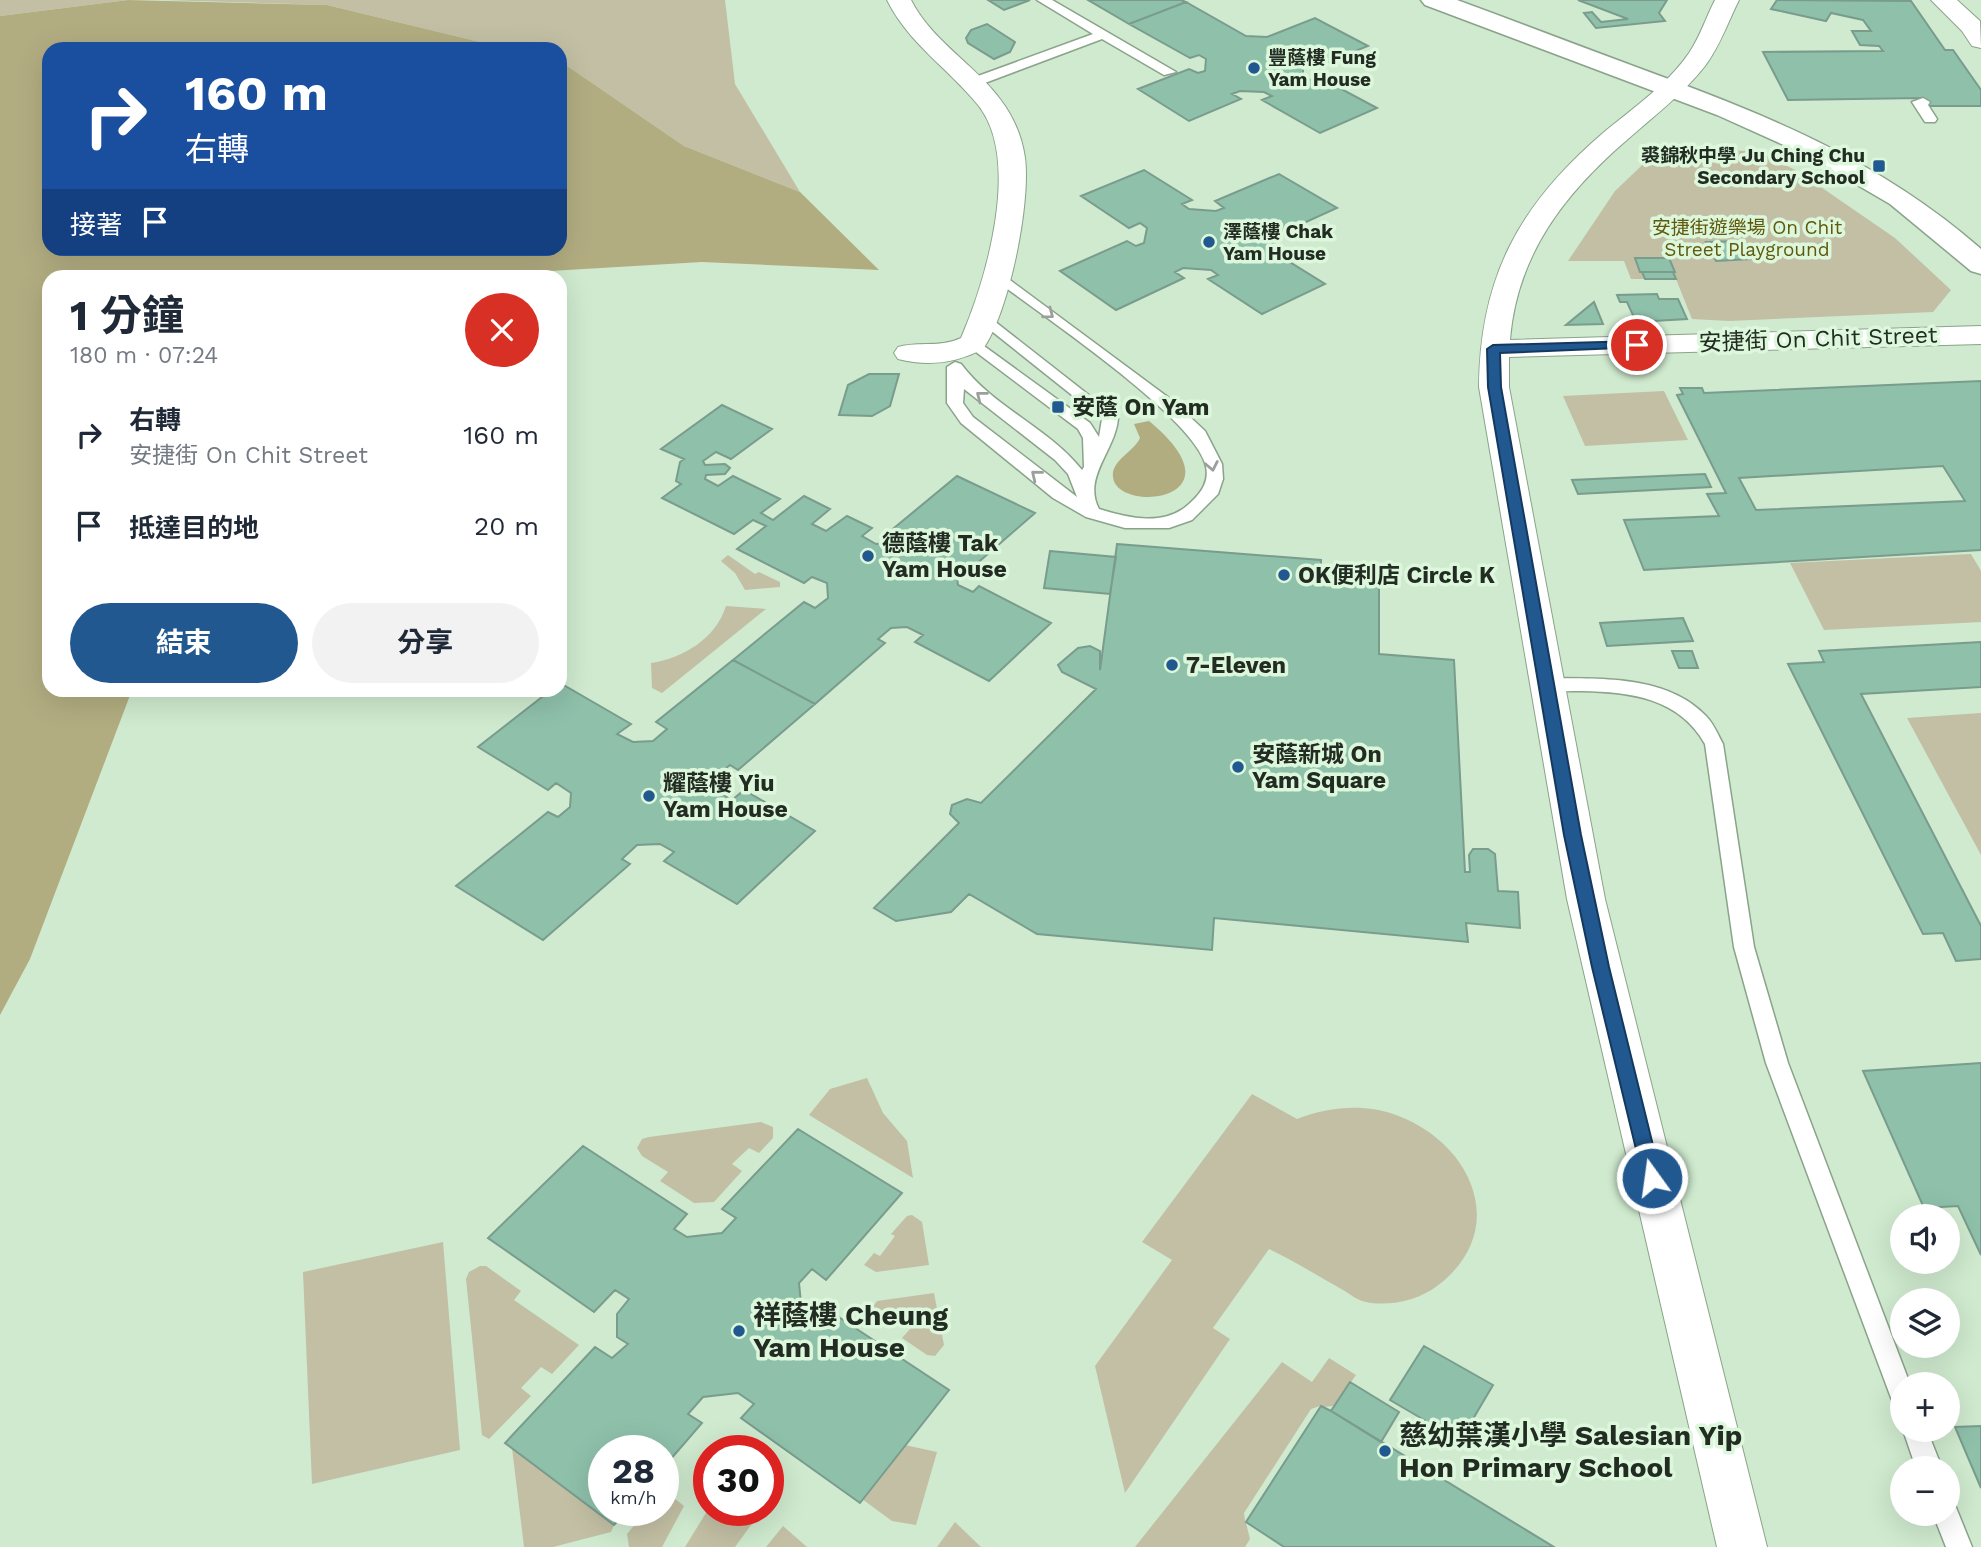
<!DOCTYPE html>
<html lang="zh-TW">
<head>
<meta charset="utf-8">
<style>
  body { margin:0; font-family:"Work Sans","Noto Sans TC",sans-serif; background:#f2f2f3; color:#1f2937; height:100vh; display:flex; flex-direction:column; font-size:26px; white-space:nowrap }
  * { box-sizing:border-box; margin:0 }
  p { font-size:23px; color:#747a83 }
  .icon { flex:none; width:38px; height:38px; fill:none; stroke:currentColor; stroke-width:2; stroke-linecap:round; stroke-linejoin:round }
  .map { position:relative; flex:1; overflow:hidden }
  .details { position:absolute; left:42px; top:270px; width:525px; height:427px; display:flex; flex-direction:column; background:#fff; border-radius:21px; box-shadow:0 7px 28px #0002 }
  .details>* { flex:none }
  .top-card { position:absolute; left:42px; top:42px; width:525px; height:214px; border-radius:21px; box-shadow:0 7px 28px #0002; background:#1a4fa0; color:#fff; overflow:hidden }
  .buttons { position:absolute; left:1890px; top:1204px; display:grid; gap:14px }
  .buttons a { display:grid; place-items:center; width:70px; height:70px; border-radius:50%; background:#fff; box-shadow:0 7px 28px #0002; font-size:35px }
  .speed { position:absolute; left:588px; top:1435px; display:flex; gap:14px; font-size:35px; font-weight:700; text-align:center }
  .speed>* { display:grid; place-content:center; width:91px; height:91px; border-radius:50%; background:#fff; box-shadow:0 7px 28px #0002; line-height:1 }
  .speed small { font-size:18px; font-weight:400 }
  .speed .limit { border:10px solid #d22; background:#fff; color:#111 }
  .pin { position:absolute; display:grid; place-items:center; width:60px; height:60px; color:#fff; margin:-30px; border:4px solid #fff; border-radius:50%; box-shadow:0 2px 7px #0007 }
  .me { position:absolute; width:77px; margin:-38px; rotate:346deg; stroke-linejoin:round; filter:drop-shadow(0 0 5px #0008) }
  .turn { display:flex; align-items:center; gap:24px; height:147px; padding:0 28px; font-size:32px }
  .turn .icon { width:91px; height:91px; stroke-width:2.5 }
  .turn b { display:block; font-size:49px; line-height:60px }
  .then { display:flex; align-items:center; height:66px; padding:0 28px; background:#0003; gap:14px; font-size:26px }
  .round { display:grid; place-items:center; flex:none; width:74px; height:74px; border-radius:37px; background:#f2f2f3 }
  .headline { display:flex; align-items:center; justify-content:space-between; height:119px; padding:0 28px }
  h1 { font-size:42px; font-weight:700; line-height:52px }
  .primary-button { display:flex; gap:14px; margin-top:auto; padding:14px 28px }
  .primary-button a { flex:1; height:80px; border-radius:42px; background:#215890; color:#fff; font-size:28px; font-weight:700; line-height:80px; text-align:center }
  .primary-button a+a { background:#f2f2f3; color:#1f2937 }
  ul { padding:0; list-style:none }
  li { display:flex; align-items:center; gap:21px; height:91px; padding:0 28px }
  li div { flex:1 }
  li b { display:block; font-size:26px }
  li em { font-style:normal }
  .map>svg:first-child { display:block }
  .green { fill:#c2bfa4; fill-rule:evenodd }
  .forest { fill:#b2ad81 }
  .building { fill:#8ec0aa; stroke:#799c8d; stroke-width:2; fill-rule:evenodd }
  .lines { fill:none; stroke-linecap:round; stroke-linejoin:round }
  .service-casing { stroke:#8aa38a; stroke-width:3 }
  .minor-casing { stroke:#8aa38a; stroke-width:2 }
  .tertiary-casing { stroke:#8aa38a; stroke-width:3 }
  .service { fill:#fff; fill-rule:evenodd }
  .minor { fill:#fff; fill-rule:evenodd }
  .tertiary { fill:#fff; fill-rule:evenodd }
  .oneway { stroke:#9ca09c }
  .route { fill:#215890; stroke:#15395e; stroke-width:2 }
  .poi-dot { fill:#215890; stroke:#dcf7dc; stroke-width:2.5 }
  .labels { text-anchor:middle; dominant-baseline:central; stroke-width:7; stroke-linejoin:round; paint-order:stroke }
  .far-poi-label { font-size:19px; font-weight:bold; fill:#222c22; stroke:#dcf7dc; text-anchor:start }
  .far-park-label { font-size:19px; fill:#61590d; stroke:#dcf7dc }
  .street-label { font-size:23px; fill:#222c22; stroke:#dcf7dc }
  .poi-label { font-size:23px; font-weight:bold; fill:#222c22; stroke:#dcf7dc; text-anchor:start }
  .near-poi-label { font-size:28px; font-weight:bold; fill:#222c22; stroke:#dcf7dc; text-anchor:start }
</style>
</head>
<body>
<div class="map">
<svg width="1981" height="1547" viewBox="0 0 1981 1547">
  <rect width="100%" height="100%" fill="#cfeacf"/>
  <path class="green" d="M0,0H128L0,16Z
    M160,0H725L735,84L800,192L684,146L560,61V49H509L327,5Z
    M1658,150L1758,151L1799,172L1895,238L1951,290L1933,312L1729,321L1692,319L1676,279H1631L1624,261H1568L1615,191Z
    M1664,391L1688,440L1585,446L1563,396Z
    M1971,554L1981,571V622L1824,630L1790,563Z
    M728,555L755,574L759,572L780,582V587L745,590L735,573L721,561Z
    M726,606L766,609L662,693L652,688L651,663C684,658 716,638 726,606Z
    M1981,713V855L1907,718Z
    M867,1078L883,1113L907,1141L913,1178L809,1115L830,1089Z
    M1252,1094L1297,1119C1328,1107 1364,1103 1396,1115C1473,1143 1511,1231 1437,1286C1419,1300 1389,1307 1366,1302C1358,1301 1350,1294 1343,1290C1318,1276 1294,1261 1269,1249L1213,1328L1230,1339L1125,1493L1095,1366L1172,1260L1142,1242Z
    M761,1122L773,1127V1138L759,1153L749,1148L732,1164L742,1171L714,1202L694,1203L660,1181L668,1172L642,1156L637,1148L642,1139L649,1137Z
    M912,1215L922,1222L929,1265L876,1272L864,1265L874,1253L880,1256L895,1236L891,1234L907,1216Z
    M443,1242L460,1450L312,1484L303,1272Z
    M480,1266H486L521,1291L514,1300L579,1345L552,1374L541,1367L521,1388L531,1396L489,1439L482,1435L466,1279L469,1272Z
    M934,1293L944,1345L935,1356L927,1355L902,1338L911,1328L891,1313L880,1324L867,1315L877,1301Z
    M1329,1358L1356,1375L1334,1406L1323,1407L1554,1547H1284L1246,1523L1250,1539L1245,1547H1135L1282,1362L1312,1382ZM1320,1406L1246,1521H1245L1244,1513L1311,1409Z
    M905,1445L937,1452L916,1525L892,1521L862,1499Z
    M512,1448L614,1525L611,1532L553,1547H524Z
    M664,1490L684,1506L662,1547H629L627,1534L647,1510H663Z
    M709,1508V1510H762L735,1547H685Z
    M955,1522L981,1547H937Z
    M783,1526L807,1547H766Z"/>
  <path class="forest" d="M128,0L327,5L509,49H49V248H560V61L684,146L800,192L879,270L702,262L465,276H49V690H132L30,959L0,1015V16Z
    M1149,421C1247,502 1116,514 1113,477C1111,460 1134,452 1140,438L1134,424Z"/>
  <path class="building" d="M988,0H1030L1004,10Z
    M1088,0H1181L1186,2L1129,24Z
    M1578,0H1667L1659,13L1665,21L1596,28L1584,13L1592,12L1601,22L1628,19Z
    M1777,0L1911,1L1945,50H1953L1981,90V106H1926L1921,98L1788,100L1763,52L1883,51L1879,46L1860,45L1852,31H1871L1863,20L1831,13L1826,21L1771,9Z
    M1186,2L1246,36L1267,37L1315,18L1368,46L1319,66L1311,61L1303,65V76L1310,80L1319,77L1377,108L1320,133L1262,100L1272,96L1264,92L1240,91L1232,94L1241,99L1189,121L1138,89L1189,69L1198,73L1205,71L1206,59L1199,55L1190,58L1129,24Z
    M987,24L1015,42L1010,52L994,59L968,43L966,38L971,30Z
    M1144,170L1192,200L1182,204L1189,209L1216,211L1224,208L1215,201L1279,174L1337,208L1273,237L1272,251L1325,284L1262,314L1208,279L1218,275L1211,270L1183,268L1175,272L1184,278L1116,310L1060,271L1127,241L1136,246L1144,243L1147,228L1140,223L1129,228L1081,196Z
    M1741,241L1750,259L1716,261L1706,242Z
    M1635,258H1669L1675,272H1640Z
    M1642,272H1673L1676,279H1645Z
    M1657,294L1659,299H1678L1687,319L1636,322L1627,302H1620L1617,295Z
    M1594,302L1603,324L1566,325Z
    M869,374H899L890,406L872,416L839,415L848,385Z
    M1981,381V550L1644,570L1624,520L1719,516L1707,494L1726,493L1677,395L1683,394L1680,388H1702L1704,393ZM1943,466L1965,501L1756,510L1739,478Z
    M722,405L772,429L731,459L716,452L703,461L705,465L725,464L730,468L725,474L706,475L705,479L718,486L733,476L780,499L761,513L773,520L804,496L830,509L812,524L826,531L847,516L872,528L862,536L876,544L893,542L905,533L894,528L957,476L1035,513L974,566L967,563L958,570L957,577L958,585L973,592L979,586L1051,623L989,681L915,642L923,635L907,627L891,628L878,639L885,643L815,704L733,660L804,602L815,608L828,598L827,583L812,577L804,583L737,549L766,526L753,520L734,534L662,498L681,484L676,481L680,462L684,459L661,449Z
    M1705,474L1711,487L1578,494L1572,480Z
    M1117,544L1321,560V573L1379,578V654L1454,660L1465,872H1470L1469,855L1473,849H1488L1495,854L1498,891L1518,892L1520,928L1466,923L1468,942L1214,918L1212,950L1037,934L969,894L951,912L896,921L874,908L959,823L950,814L952,805L967,799L981,803L1096,689L1062,672L1058,665L1078,648L1090,646L1100,651V670Z
    M1050,551L1116,557L1110,594L1044,588Z
    M1683,618L1693,641L1607,646L1600,623Z
    M1981,642V687L1861,694L1981,926V959L1956,961L1943,933L1923,934L1788,664L1824,662L1819,651Z
    M1672,651H1692L1698,668H1679Z
    M733,660L815,704L738,770L730,765L716,776L717,791L732,800L744,790L815,831L737,904L664,861L674,852L660,844L637,845L622,859L630,864L543,940L456,886L548,812L558,817L570,807L571,793L556,783L548,790L478,747L551,690H560V683L631,724L617,734L633,742L653,741L667,729L656,722Z
    M1981,1063V1255L1958,1206L1924,1208L1863,1071Z
    M798,1129L902,1193L826,1280L812,1269L799,1283L802,1313L819,1325L831,1312L949,1390L860,1503L741,1418L754,1404L738,1393L703,1397L688,1414L702,1423L663,1468V1451H604V1510H627L614,1525L505,1443L595,1347L612,1358L628,1344L617,1337V1314L629,1299L615,1290L594,1312L488,1238L583,1146L687,1214L674,1229L687,1237L722,1233L736,1218L722,1209Z
    M1424,1346L1493,1385L1460,1441L1390,1400Z
    M1350,1382L1399,1412L1381,1442L1331,1411Z
    M1321,1406L1331,1411L1554,1547H1284L1246,1522Z
    M1981,1426V1488L1955,1427Z"/>
  <g class="lines">
    <g class="service-casing">
      <path id="service" d="M1037,0H1052L1176,72L1164,75L1102,39L977,86H967V80L1093,34Z
        M1923,98L1930,102L1928,105L1937,119L1935,122H1925L1912,102Z
        M995,269L1173,401L1205,431L1222,464L1223,479L1218,494L1192,520L1169,528H1125L1086,517L1053,498L961,423L947,403V367L955,362L961,364C994,408 1048,427 1082,470L1084,467L1083,438L1078,429L968,346L965,343L973,338L1090,423L1099,437L1102,419L979,321V315L984,313L1118,418C1116,450 1082,477 1099,509C1128,518 1164,527 1189,504C1201,493 1211,481 1205,463C1189,413 1037,312 990,276L988,273ZM964,389L1055,460L1068,474L1077,497L973,417L963,403Z
        M1545,678C1598,679 1666,674 1706,716C1714,724 1718,735 1723,744L1754,947L1788,1063L1910,1384H1902V1406L1893,1403L1890,1395L1766,1063L1734,947L1705,744C1679,698 1631,692 1582,691C1568,691 1552,692 1538,689L1536,684L1538,679Z
        M1903,1430H1927L1942,1468H1916Z
        M1948,1502L1955,1505L1972,1547H1946L1933,1514H1948Z"/>
    </g>
    <g class="minor-casing">
      <path id="minor" d="M887,0H911C932,41 973,63 1000,99C1013,116 1022,136 1025,158C1031,202 1009,313 983,349C956,363 929,367 898,359L894,353L898,347C920,341 940,348 961,338C986,280 1022,160 978,105C948,68 909,44 887,0Z
        M1715,0H1739C1728,22 1720,46 1705,66C1683,94 1654,116 1628,139C1565,193 1517,254 1510,340L1981,326V344L1509,357V387L1605,899L1767,1547H1717L1567,899L1479,387C1480,277 1519,205 1603,133C1632,109 1667,85 1689,53C1700,37 1706,17 1715,0Z
        M1931,0H1957L1980,21L1981,48L1972,46L1962,31Z"/>
    </g>
    <g class="tertiary-casing">
      <path id="tertiary" d="M1421,0H1457C1517,22 1577,45 1636,67C1764,114 1877,158 1981,249V274L1971,271L1890,204L1806,155L1717,115L1425,5Z"/>
    </g>
    <use href="#service" class="service"/>
    <use href="#minor" class="minor"/>
    <use href="#tertiary" class="tertiary"/>
  </g>
  <defs><path id="oneway-chevron" d="M-2-3.5L2.5 0L-2 3.5" fill="none" stroke-width="1.6" stroke-linecap="round" stroke-linejoin="round" transform="scale(1.75)"/></defs>
  <g class="oneway">
    <use href="#oneway-chevron" transform="translate(1049 314) rotate(37)"/>
    <use href="#oneway-chevron" transform="translate(981 396) rotate(-142)"/>
    <use href="#oneway-chevron" transform="translate(1212 466) rotate(79)"/>
    <use href="#oneway-chevron" transform="translate(1036 475) rotate(-141)"/>
  </g>
  <path class="route" d="M1637,341L1642,342V347L1500,353L1501,387L1581,835L1609,967L1661,1178L1659,1183H1645L1643,1178L1592,967L1564,835L1488,387L1487,349L1493,345Z"/>
  <g class="poi-dot">
    <circle cx="1254" cy="68" r="7"/>
    <rect x="1872" y="159" width="14" height="14" rx="3.5"/>
    <circle cx="1209" cy="242" r="7"/>
    <rect x="1051" y="400" width="14" height="14" rx="3.5"/>
    <circle cx="868" cy="556" r="7"/>
    <circle cx="1284" cy="575" r="7"/>
    <circle cx="1172" cy="665" r="7"/>
    <circle cx="1238" cy="767" r="7"/>
    <circle cx="649" cy="796" r="7"/>
    <circle cx="739" cy="1331" r="7"/>
    <circle cx="1385" cy="1451" r="7"/>
  </g>
  <g class="labels">
    <g class="far-poi-label">
      <text x="1268" y="57">豐蔭樓 Fung<tspan x="1268" dy="22">Yam House</tspan></text>
      <text x="1865" y="155" text-anchor="end">裘錦秋中學 Ju Ching Chu<tspan x="1865" dy="22">Secondary School</tspan></text>
      <text x="1223" y="231">澤蔭樓 Chak<tspan x="1223" dy="22">Yam House</tspan></text>
    </g>
    <g class="far-park-label">
      <text x="1747" y="227">安捷街遊樂場 On Chit<tspan x="1747" dy="22">Street Playground</tspan></text>
    </g>
    <g class="street-label">
      <text transform="translate(1818 339) rotate(-2)">安捷街 On Chit Street</text>
    </g>
    <g class="poi-label">
      <text x="1072" y="407">安蔭 On Yam</text>
      <text x="882" y="543">德蔭樓 Tak<tspan x="882" dy="26">Yam House</tspan></text>
      <text x="1298" y="575">OK便利店 Circle K</text>
      <text x="1186" y="665">7-Eleven</text>
      <text x="1252" y="754">安蔭新城 On<tspan x="1252" dy="26">Yam Square</tspan></text>
      <text x="663" y="783">耀蔭樓 Yiu<tspan x="663" dy="26">Yam House</tspan></text>
    </g>
    <g class="near-poi-label">
      <text x="753" y="1315">祥蔭樓 Cheung<tspan x="753" dy="32">Yam House</tspan></text>
      <text x="1399" y="1435">慈幼葉漢小學 Salesian Yip<tspan x="1399" dy="32">Hon Primary School</tspan></text>
    </g>
  </g>
</svg>
<div class="buttons">
<a><svg class="icon" aria-label="sound" viewBox="0 0 24 24"><path d="M4 9h4l5-4v14l-5-4H4zM17 9q2 3 0 6"/></svg></a>
<a><svg class="icon" aria-label="layers" viewBox="0 0 24 24"><path d="M12 4l9 5-9 5-9-5zM3 14l9 5 9-5"/></svg></a>
<a>+</a>
<a>−</a>
</div>
<div class="speed"><div>28<small>km/h</small></div><div class="limit">30</div></div>
<div class="pin" style="left:1637px;top:345px;background:#d93025"><svg class="icon" aria-label="arrive" viewBox="0 0 24 24"><path d="M6 21V4h12l-3 4 3 4H6"/></svg></div>
<svg class="me" style="left:1652px;top:1178px" viewBox="-20 -20 40 40"><circle r="17" fill="#215890" stroke="#fff" stroke-width="3"/><path d="M0-11L8 9 0 5-8 9z" fill="#fff"/></svg>
<div class="top-card">
<div class="turn"><svg class="icon" aria-label="right" viewBox="0 0 24 24"><path d="M7 20v-9h11M14 6l5 5-5 5"/></svg><div><b>160 m</b>右轉</div></div>
<div class="then">接著<svg class="icon" aria-label="arrive" viewBox="0 0 24 24"><path d="M6 21V4h12l-3 4 3 4H6"/></svg></div>
</div>
<section class="details">
<div class="headline"><div><h1>1 分鐘</h1><p>180 m · 07:24</p></div><a class="round" style="background:#d93025;color:#fff"><svg class="icon" aria-label="close" viewBox="0 0 24 24"><path d="M6 6l12 12M18 6L6 18"/></svg></a></div>
<ul>
<li><svg class="icon" aria-label="right" viewBox="0 0 24 24"><path d="M7 20v-9h11M14 6l5 5-5 5"/></svg><div><b>右轉</b><p>安捷街 On Chit Street</p></div><em>160 m</em></li>
<li><svg class="icon" aria-label="arrive" viewBox="0 0 24 24"><path d="M6 21V4h12l-3 4 3 4H6"/></svg><div><b>抵達目的地</b></div><em>20 m</em></li>
</ul>
<div class="primary-button"><a>結束</a><a>分享</a></div>
</section>
</div>
</body>
</html>
